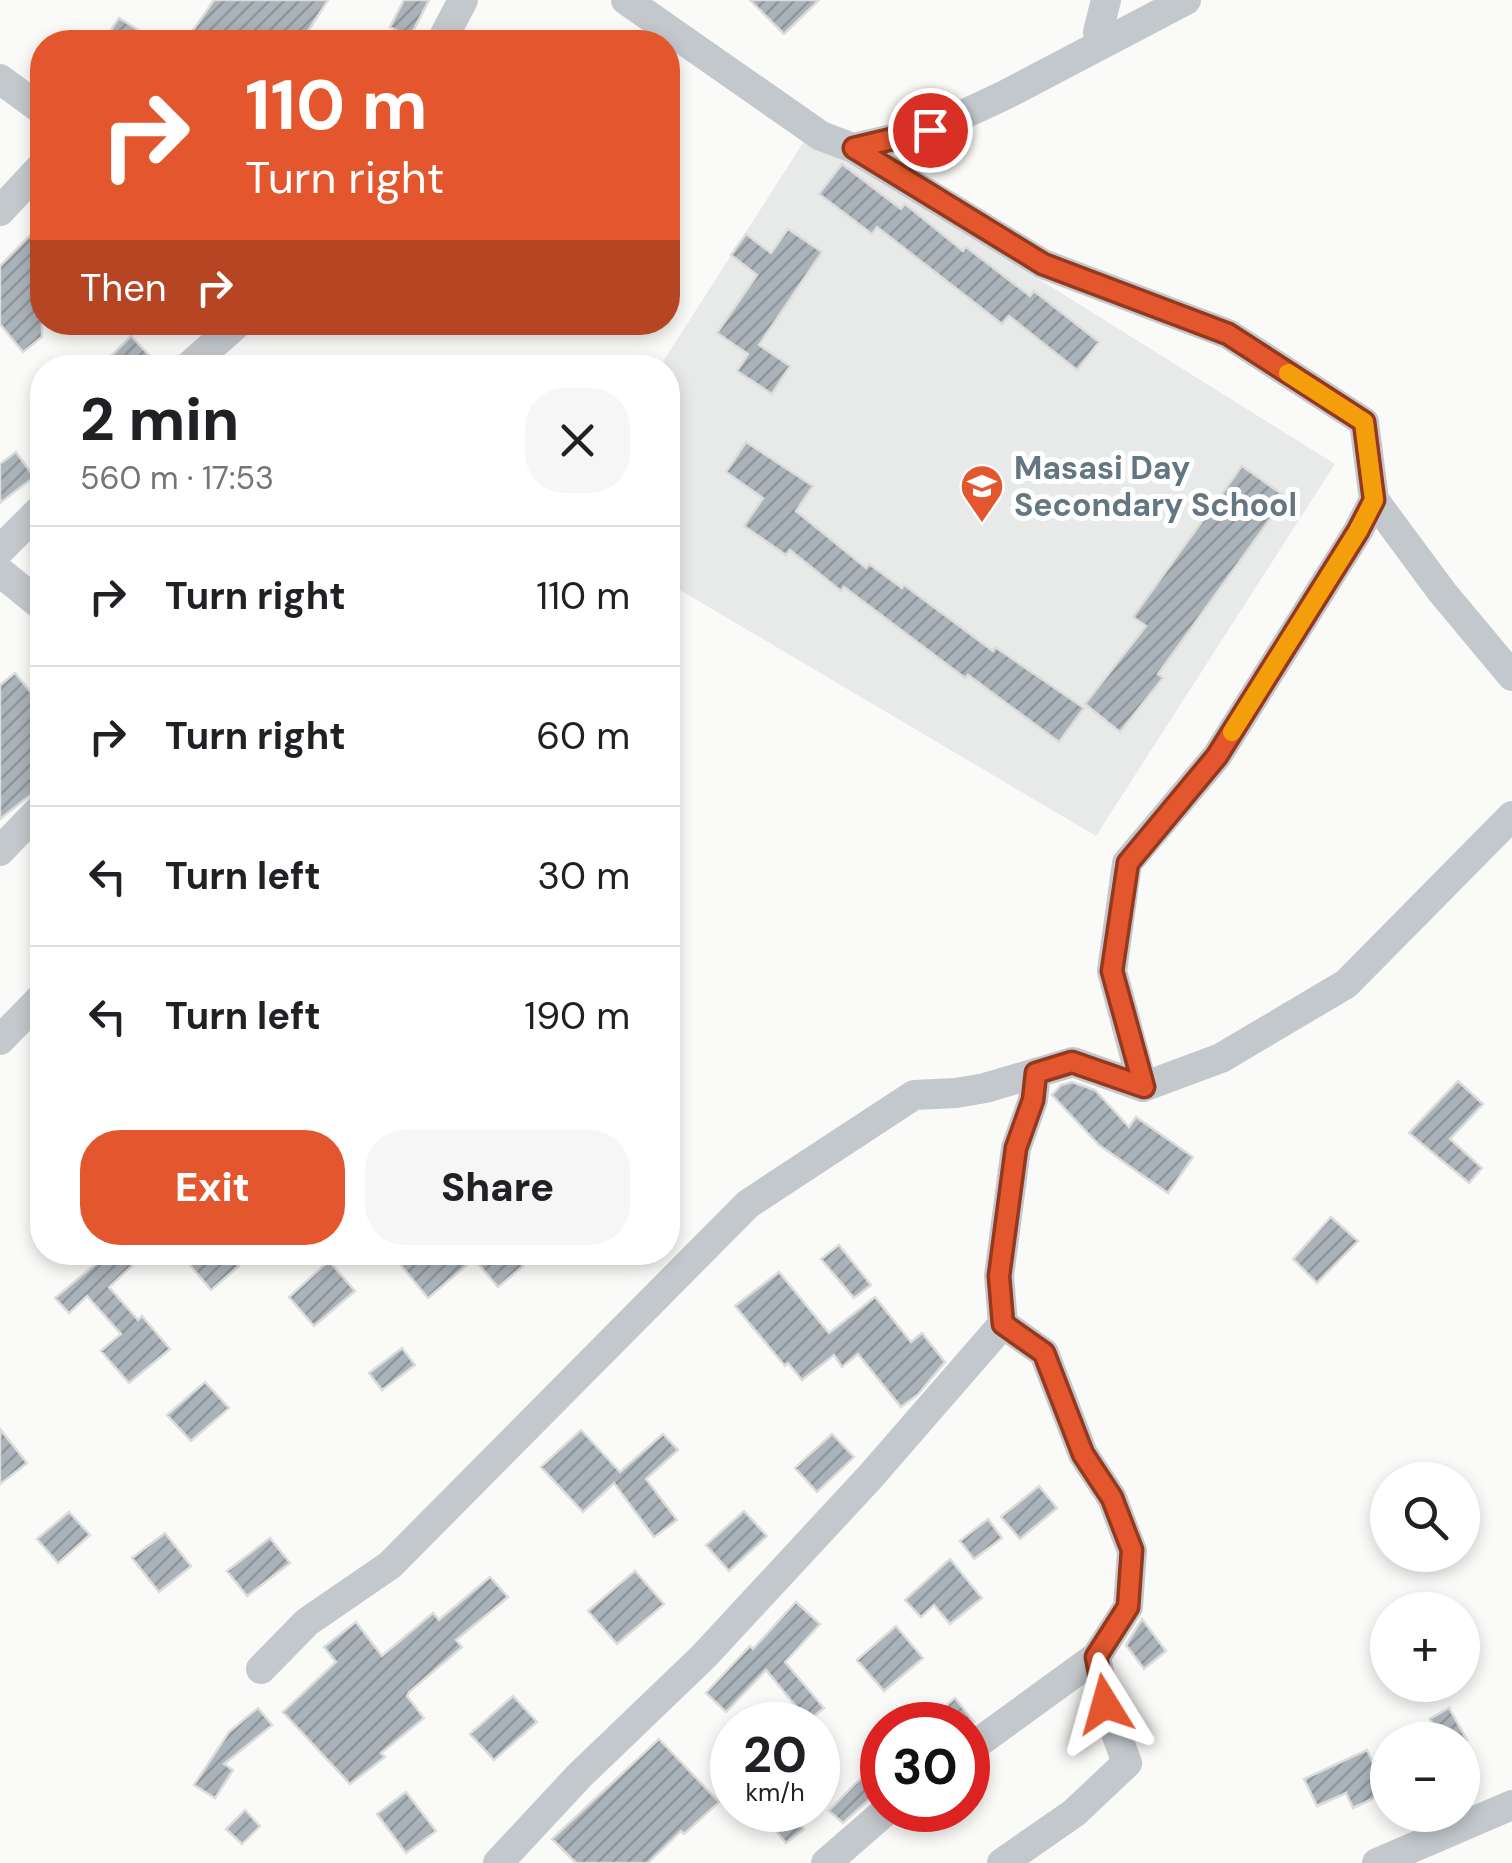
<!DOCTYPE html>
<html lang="en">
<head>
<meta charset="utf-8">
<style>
  body { margin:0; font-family:"DM Sans",sans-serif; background:#f6f6f6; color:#202124; height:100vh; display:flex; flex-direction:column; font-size:38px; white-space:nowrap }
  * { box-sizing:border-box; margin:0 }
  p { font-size:32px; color:#757577 }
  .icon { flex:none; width:55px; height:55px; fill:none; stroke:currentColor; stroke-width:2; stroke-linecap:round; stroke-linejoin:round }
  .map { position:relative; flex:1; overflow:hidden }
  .side { position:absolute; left:30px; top:355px; width:650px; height:910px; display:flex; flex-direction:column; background:#fff; border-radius:40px; box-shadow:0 5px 15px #0003 }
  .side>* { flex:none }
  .guide { position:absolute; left:30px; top:30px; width:650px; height:305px; border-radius:40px; box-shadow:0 5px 15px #0003; background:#e4572e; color:#fff; overflow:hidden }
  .buttons { position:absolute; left:1370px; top:1462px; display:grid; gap:20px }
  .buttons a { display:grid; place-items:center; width:110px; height:110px; border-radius:50%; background:#fff; box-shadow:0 5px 15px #0003; font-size:50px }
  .speed { position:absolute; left:710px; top:1702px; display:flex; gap:20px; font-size:50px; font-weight:700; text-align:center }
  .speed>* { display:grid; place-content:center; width:130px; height:130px; border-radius:50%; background:#fff; box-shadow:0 5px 15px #0003; line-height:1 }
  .speed small { font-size:25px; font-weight:400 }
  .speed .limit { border:15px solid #d22; background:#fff; color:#111 }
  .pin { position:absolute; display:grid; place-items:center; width:85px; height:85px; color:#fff; margin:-42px; border:5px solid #fff; border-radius:50%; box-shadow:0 2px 10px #0007 }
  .me { position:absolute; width:110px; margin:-55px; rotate:352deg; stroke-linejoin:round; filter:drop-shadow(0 0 8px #0008) }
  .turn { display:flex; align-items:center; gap:35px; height:210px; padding:0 50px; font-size:45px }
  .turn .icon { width:130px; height:130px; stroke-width:2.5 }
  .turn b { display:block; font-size:70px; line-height:85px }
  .then { display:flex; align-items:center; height:95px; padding:0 50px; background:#0003; gap:20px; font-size:38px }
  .round { display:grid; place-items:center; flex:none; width:105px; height:105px; border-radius:40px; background:#f6f6f6 }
  .head { display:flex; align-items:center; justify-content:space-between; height:170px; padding:0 50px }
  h1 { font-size:60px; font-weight:800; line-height:75px }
  .button { display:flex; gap:20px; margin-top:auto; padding:20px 50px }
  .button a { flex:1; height:115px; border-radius:40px; background:#e4572e; color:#fff; font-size:40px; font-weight:800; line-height:115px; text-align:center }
  .button a+a { background:#f6f6f6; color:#202124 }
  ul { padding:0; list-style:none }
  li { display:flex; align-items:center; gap:30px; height:140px; padding:0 50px; border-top:2px solid #e0e0e0 }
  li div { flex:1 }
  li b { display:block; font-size:38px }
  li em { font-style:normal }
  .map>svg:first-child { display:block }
  .built { fill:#e8e9e9 }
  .building { fill:url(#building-hatch); stroke:#dcdcda; stroke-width:2.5 }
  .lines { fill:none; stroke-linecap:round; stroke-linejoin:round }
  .street { stroke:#c3c8cc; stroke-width:30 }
  .route-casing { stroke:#94391e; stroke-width:25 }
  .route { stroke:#e4572e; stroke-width:18 }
  .slow { stroke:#f59e0b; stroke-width:18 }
  .labels { text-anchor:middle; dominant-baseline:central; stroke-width:10; stroke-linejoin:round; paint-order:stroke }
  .poi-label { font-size:32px; font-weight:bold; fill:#657683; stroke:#fff; text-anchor:start }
</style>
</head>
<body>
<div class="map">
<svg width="1512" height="1863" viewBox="0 0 1512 1863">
  <defs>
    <pattern id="building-hatch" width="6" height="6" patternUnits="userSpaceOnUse" patternTransform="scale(2.5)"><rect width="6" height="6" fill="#aab3b9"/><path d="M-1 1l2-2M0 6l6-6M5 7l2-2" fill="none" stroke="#8e969c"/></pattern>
  </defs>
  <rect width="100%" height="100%" fill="#fafaf8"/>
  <path class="built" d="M808,135L1335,464L1096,836L668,583V368H659Z"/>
  <path class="building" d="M214,0H328L301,42H185Z
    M404,0H429L410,37L390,27Z
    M750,0H819L784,34Z
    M119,18L157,42H103Z
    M842,164L901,209L905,204L963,251L966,247L1030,296L1034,291L1099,342L1077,370L1009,316L1002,324L877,227L872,234L819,194Z
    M42,223V337L23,352L0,324V266Z
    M788,229L822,252L759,345L790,366L772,394L737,371L748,354L717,333L757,275L731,255L746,234L771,253Z
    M131,336L161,368H120L110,357Z
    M746,442L813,486L796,511L866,568L869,564L902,588L904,585L993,651L995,647L1084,708L1059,742L968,675L965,678L844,587L841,591L790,550L786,555L744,526L763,498L726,472Z
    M16,452L34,477L0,503V464Z
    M1242,466L1286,497L1158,674L1163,678L1120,732L1085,704L1146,626L1133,617Z
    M15,673L42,706V770L31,779L38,789L0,819V685Z
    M1458,1081L1483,1104L1450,1139L1482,1168L1469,1183L1409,1133Z
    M1072,1082L1095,1090L1129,1127L1136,1117L1193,1157L1168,1193L1099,1145L1052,1095L1061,1085Z
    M1331,1217L1358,1241L1317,1283L1293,1259Z
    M839,1245L871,1285L854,1298L821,1259Z
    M110,1252H147L109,1287L138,1320L142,1316L170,1349L129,1383L101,1351L121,1334L87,1296L69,1313L55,1298Z
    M179,1252H228L239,1266L211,1290Z
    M390,1252H511L523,1266L498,1287L474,1259L428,1298Z
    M329,1261L355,1291L314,1326L289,1297Z
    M779,1272L829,1333L875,1297L911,1342L922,1333L945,1362L918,1394L901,1407L858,1354L842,1367L834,1355L802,1380L788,1363L785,1366L735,1306Z
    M402,1348L415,1365L382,1390L369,1373Z
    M205,1382L229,1408L191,1441L167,1415Z
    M0,1429L27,1463L0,1484Z
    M581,1430L620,1472L663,1434L678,1450L646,1479L677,1520L654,1537L614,1483L583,1512L541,1467Z
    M832,1434L854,1457L817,1492L795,1468Z
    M1039,1486L1057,1508L1020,1539L1001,1517Z
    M744,1511L767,1536L729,1571L706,1545Z
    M69,1512L90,1535L58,1563L37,1539Z
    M988,1519L1002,1538L974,1559L960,1541Z
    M165,1533L191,1566L159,1592L132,1558Z
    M270,1538L290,1563L247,1596L227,1571Z
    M950,1559L982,1598L950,1624L934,1605L921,1617L905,1600Z
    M635,1571L664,1604L617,1644L588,1611Z
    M490,1577L508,1597L456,1640L462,1647L409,1692L407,1696L424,1718L381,1753L385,1757L350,1784L283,1712L336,1662L324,1647L356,1622L382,1656L433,1613L439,1620Z
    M796,1602L820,1624L785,1662L824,1708L808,1721L766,1670L726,1712L706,1693L750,1646L753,1649Z
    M1142,1619L1166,1651L1144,1669L1126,1645Z
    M896,1626L923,1658L884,1691L857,1660Z
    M513,1696L537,1722L494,1760L470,1734Z
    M955,1698L974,1722L970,1725H922Z
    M258,1708L272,1725L224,1764L233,1770L215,1798L194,1785L229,1732Z
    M1449,1708L1467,1740H1442L1430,1719Z
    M659,1739L719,1802L684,1834L681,1831L648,1863H576L552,1839Z
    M1367,1750L1387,1792L1353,1808L1346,1793L1317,1806L1304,1779Z
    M882,1760V1788L843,1823L829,1811L856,1783Z
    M406,1792L436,1831L406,1853L377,1814Z
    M245,1810L260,1826L242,1844L226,1829Z
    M758,1810H788L804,1829L786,1843Z"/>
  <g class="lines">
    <path class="street" d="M626,0L821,136L853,148L930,130L1005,95L1186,0
      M441,42L463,0
      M1100,45L1098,32L1106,0
      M0,79L42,110
      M853,148L1043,264L1228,334L1364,422L1374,500L1358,531L1217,756L1127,863L1112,971L1143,1087
      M0,211L42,166
      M187,368L239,322
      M1374,500L1442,592L1512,676
      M0,550L42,508
      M0,572L42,606
      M0,851L42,807
      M0,1040L42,997
      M261,1669L307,1622L390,1565L748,1204L914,1095L956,1093L985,1088L1073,1062L1143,1087L1221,1058L1346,984L1512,816
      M968,1750L1096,1657
      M498,1863L579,1776L704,1656L870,1477L1003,1324
      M826,1863L887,1810
      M1002,1863L1074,1813L1127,1763L1105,1703L1096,1657L1128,1607L1132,1551L1112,1498L1083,1454L1044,1353L1003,1324L999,1276L1016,1148L1033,1100L1036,1073
      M1377,1863L1512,1805"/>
  </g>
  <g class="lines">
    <g class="route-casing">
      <path id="route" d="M930,130L854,148L1043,264L1228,334L1364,422L1374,500L1358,531L1217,756L1128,863L1112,971L1144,1087L1072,1062L1036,1073L1033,1100L1016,1148L999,1276L1003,1324L1044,1353L1083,1454L1112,1498L1132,1550L1128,1607L1096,1657L1105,1704"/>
    </g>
    <use href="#route" class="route"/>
    <path class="slow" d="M1232,732L1358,531L1374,500L1364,422L1288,373"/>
  </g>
  <defs>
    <g id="school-pin" transform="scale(2.25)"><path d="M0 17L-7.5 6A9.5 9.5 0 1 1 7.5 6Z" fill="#e4572e" stroke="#fff"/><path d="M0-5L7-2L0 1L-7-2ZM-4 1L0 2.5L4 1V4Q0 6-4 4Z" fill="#fff"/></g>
  </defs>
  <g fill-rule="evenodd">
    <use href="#school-pin" x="982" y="486"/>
  </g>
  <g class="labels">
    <g class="poi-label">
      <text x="1014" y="468">Masasi Day<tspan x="1014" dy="37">Secondary School</tspan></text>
    </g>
  </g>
</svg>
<div class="buttons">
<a><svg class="icon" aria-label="search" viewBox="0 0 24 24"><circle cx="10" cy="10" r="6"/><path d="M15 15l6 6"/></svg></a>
<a>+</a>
<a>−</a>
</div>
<div class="speed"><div>20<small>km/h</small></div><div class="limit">30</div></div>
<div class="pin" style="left:930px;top:130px;background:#d93025"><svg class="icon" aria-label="arrive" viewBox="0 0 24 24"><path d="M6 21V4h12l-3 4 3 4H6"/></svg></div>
<svg class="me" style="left:1105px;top:1704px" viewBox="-20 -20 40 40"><path d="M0-17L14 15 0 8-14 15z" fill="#e4572e" stroke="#fff" stroke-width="4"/></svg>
<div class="guide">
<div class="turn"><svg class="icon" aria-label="right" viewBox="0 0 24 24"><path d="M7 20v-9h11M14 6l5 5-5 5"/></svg><div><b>110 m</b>Turn right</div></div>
<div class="then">Then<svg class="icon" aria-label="right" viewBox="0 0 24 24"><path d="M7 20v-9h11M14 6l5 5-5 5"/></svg></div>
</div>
<section class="side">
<div class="head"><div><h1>2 min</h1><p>560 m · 17:53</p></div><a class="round"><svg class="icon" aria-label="close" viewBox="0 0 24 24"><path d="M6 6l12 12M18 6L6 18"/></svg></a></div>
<ul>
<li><svg class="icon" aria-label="right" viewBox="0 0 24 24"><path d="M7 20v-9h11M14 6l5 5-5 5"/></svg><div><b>Turn right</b></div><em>110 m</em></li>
<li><svg class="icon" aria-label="right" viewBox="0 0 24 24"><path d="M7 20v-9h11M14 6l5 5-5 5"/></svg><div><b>Turn right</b></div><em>60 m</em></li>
<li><svg class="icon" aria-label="left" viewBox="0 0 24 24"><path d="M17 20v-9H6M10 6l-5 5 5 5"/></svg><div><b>Turn left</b></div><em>30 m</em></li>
<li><svg class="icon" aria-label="left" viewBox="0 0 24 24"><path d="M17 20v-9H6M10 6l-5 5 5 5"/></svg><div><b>Turn left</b></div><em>190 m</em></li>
</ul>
<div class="button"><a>Exit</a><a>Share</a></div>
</section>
</div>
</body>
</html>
